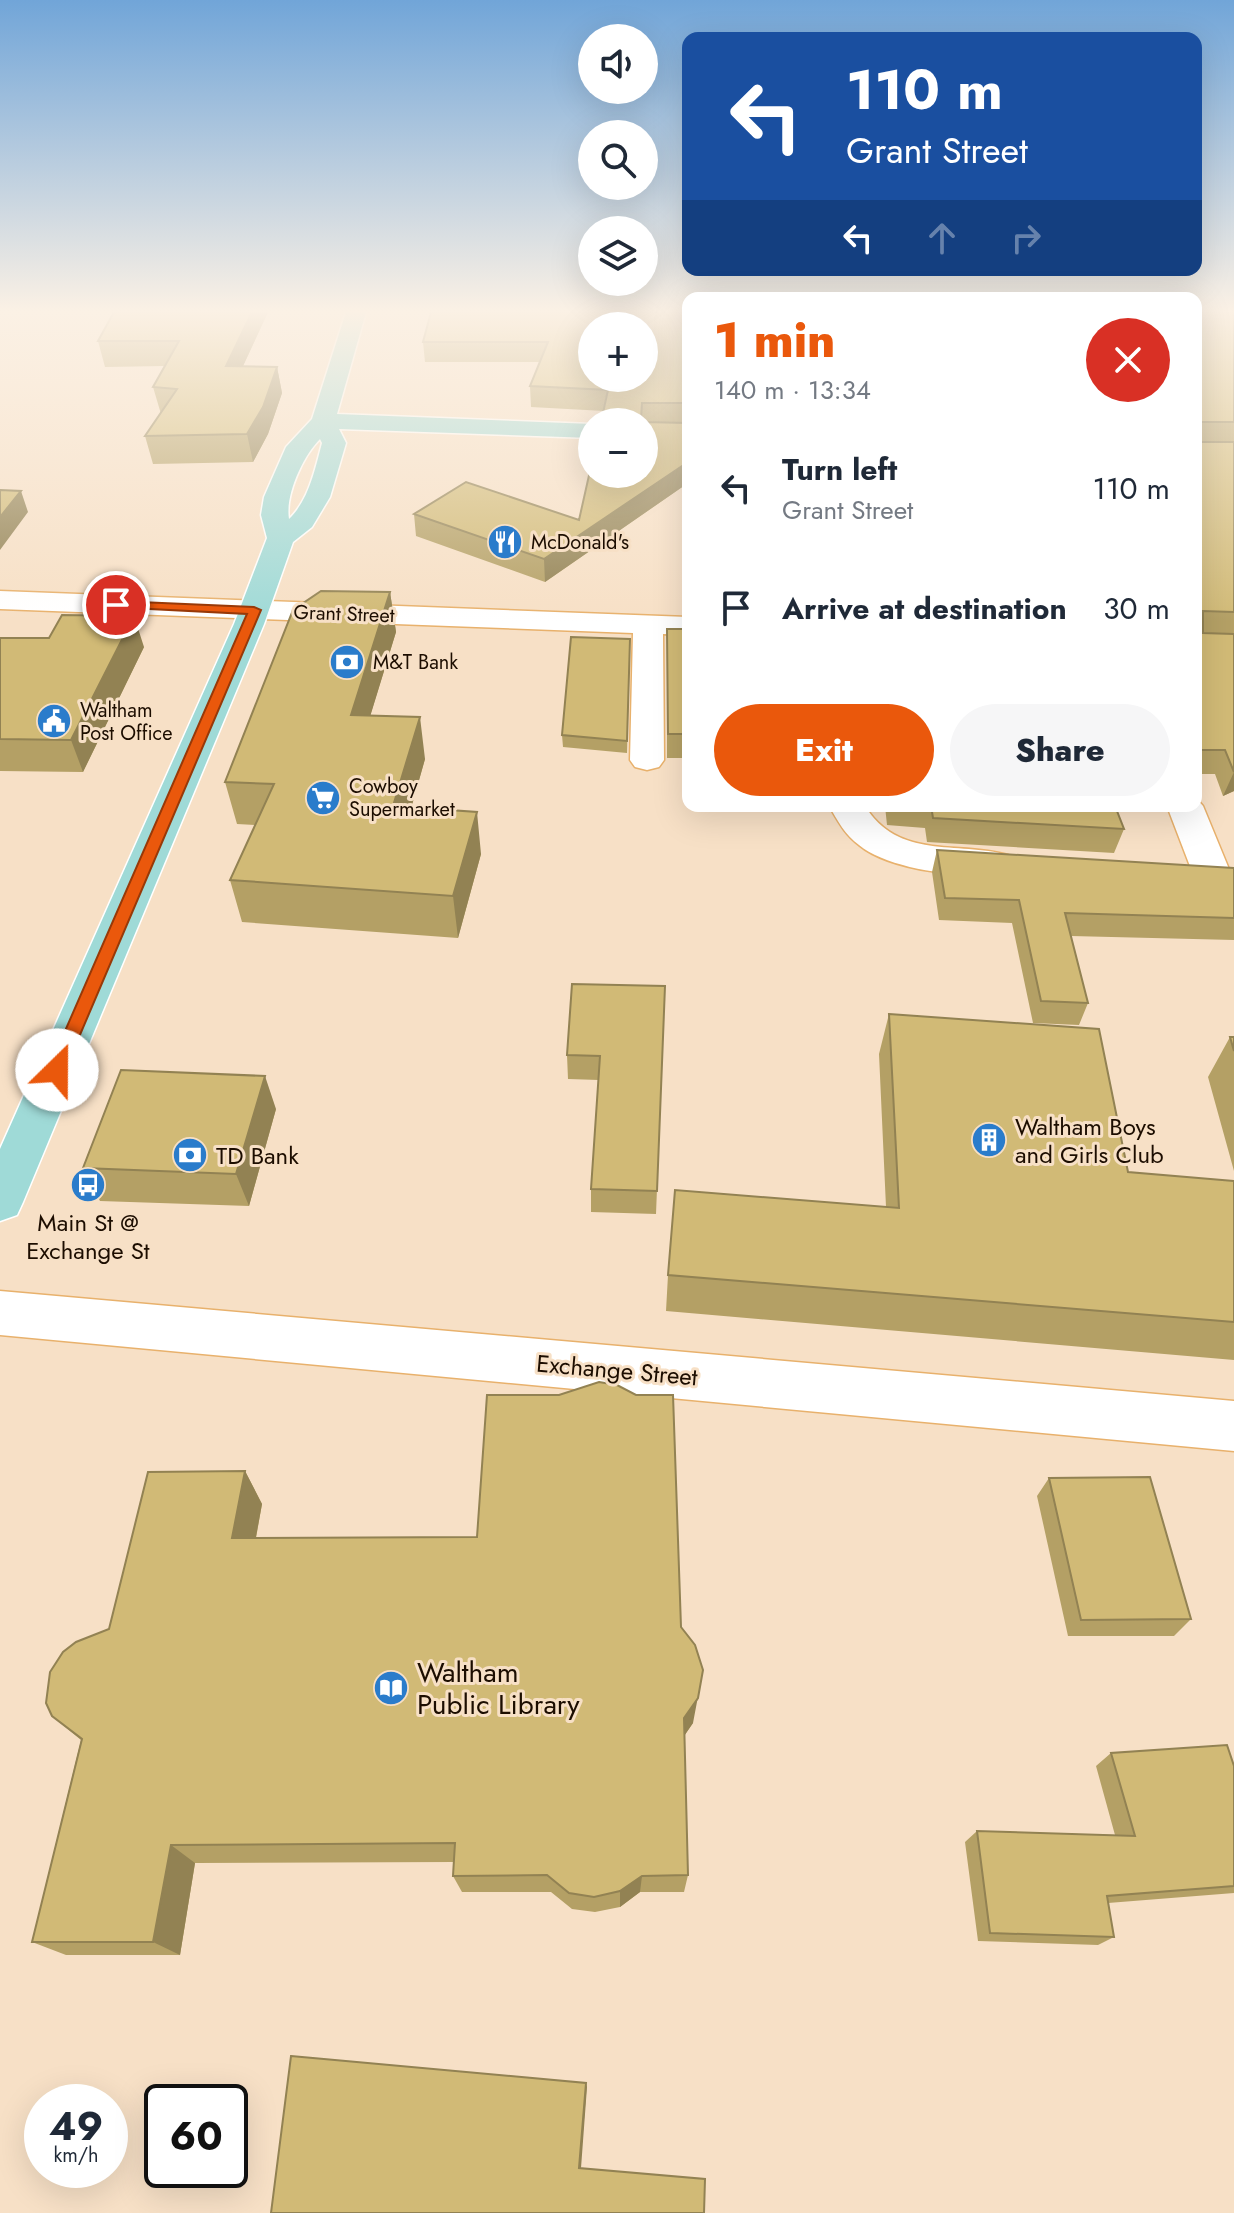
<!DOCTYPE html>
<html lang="en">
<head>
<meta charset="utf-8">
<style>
  body { margin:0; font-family:Jost,sans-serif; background:#f6f6f7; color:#1f2937; height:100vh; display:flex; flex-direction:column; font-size:30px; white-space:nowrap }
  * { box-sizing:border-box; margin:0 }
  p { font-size:26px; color:#747a83 }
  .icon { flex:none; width:44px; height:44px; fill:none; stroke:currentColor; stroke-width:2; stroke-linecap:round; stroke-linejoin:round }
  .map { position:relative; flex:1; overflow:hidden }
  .panel { position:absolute; left:682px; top:292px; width:520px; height:520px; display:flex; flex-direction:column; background:#fff; border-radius:16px; box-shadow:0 8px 32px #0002 }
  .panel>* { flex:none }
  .hud { position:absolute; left:682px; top:32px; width:520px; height:244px; border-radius:16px; box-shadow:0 8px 32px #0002; background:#1a4fa0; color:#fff; overflow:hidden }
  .buttons { position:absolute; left:578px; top:24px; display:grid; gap:16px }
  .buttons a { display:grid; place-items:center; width:80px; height:80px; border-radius:50%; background:#fff; box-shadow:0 8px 32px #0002; font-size:40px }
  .speed { position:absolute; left:24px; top:2084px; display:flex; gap:16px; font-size:40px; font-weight:700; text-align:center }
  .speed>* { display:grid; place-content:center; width:104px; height:104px; border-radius:50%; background:#fff; box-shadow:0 8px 32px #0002; line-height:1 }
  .speed small { font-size:20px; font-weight:400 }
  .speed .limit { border:4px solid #111; border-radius:12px; background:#fff; color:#111 }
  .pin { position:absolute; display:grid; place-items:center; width:68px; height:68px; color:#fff; margin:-34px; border:4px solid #fff; border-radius:50%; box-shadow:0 2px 8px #0007 }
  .me { position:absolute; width:88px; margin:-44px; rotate:23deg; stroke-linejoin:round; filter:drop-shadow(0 0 6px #0008) }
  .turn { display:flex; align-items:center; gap:28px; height:168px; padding:0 32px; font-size:36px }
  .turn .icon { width:104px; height:104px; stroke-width:2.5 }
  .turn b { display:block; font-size:56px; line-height:68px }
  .lanes { display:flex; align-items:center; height:76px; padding:0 32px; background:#0003; justify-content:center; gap:40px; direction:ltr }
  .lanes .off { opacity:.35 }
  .round { display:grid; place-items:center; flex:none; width:84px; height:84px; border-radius:42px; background:#f6f6f7 }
  .overview { display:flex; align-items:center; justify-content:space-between; height:136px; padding:0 32px }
  h1 { font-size:48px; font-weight:800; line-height:60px; color:#ea580c }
  .action { display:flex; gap:16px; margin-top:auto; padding:16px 32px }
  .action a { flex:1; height:92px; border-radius:48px; background:#ea580c; color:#fff; font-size:32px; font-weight:800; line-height:92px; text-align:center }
  .action a+a { background:#f6f6f7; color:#1f2937 }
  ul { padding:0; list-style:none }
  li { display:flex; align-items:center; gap:24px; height:120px; padding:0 32px }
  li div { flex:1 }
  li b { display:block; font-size:30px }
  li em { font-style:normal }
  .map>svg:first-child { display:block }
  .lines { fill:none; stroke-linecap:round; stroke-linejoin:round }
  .minor-casing { stroke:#e8b16c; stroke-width:3 }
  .major-casing { stroke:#fff; stroke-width:3 }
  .minor { fill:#fff; fill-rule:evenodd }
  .major { fill:#9fdad7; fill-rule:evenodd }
  .wall { fill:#b4a065 }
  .shaded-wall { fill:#928253 }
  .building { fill:#d1ba76; stroke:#928253; stroke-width:2; fill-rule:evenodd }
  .route { fill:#ea580c; stroke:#983908; stroke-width:2 }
  .labels { text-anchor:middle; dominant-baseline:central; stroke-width:6; stroke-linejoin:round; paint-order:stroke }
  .far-poi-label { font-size:20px; fill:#1c0d00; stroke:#f7e0c6; text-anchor:start }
  .far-street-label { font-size:20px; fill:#1c0d00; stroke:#f7e0c6 }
  .poi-label { font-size:24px; fill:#1c0d00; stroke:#f7e0c6; text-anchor:start }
  .street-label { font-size:24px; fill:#1c0d00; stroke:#f7e0c6 }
  .near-poi-label { font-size:28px; fill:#1c0d00; stroke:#f7e0c6; text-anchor:start }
</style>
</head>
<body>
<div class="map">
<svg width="1234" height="2213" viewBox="0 0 1234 2213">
  <rect width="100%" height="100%" fill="#f7e0c6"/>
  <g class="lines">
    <g class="minor-casing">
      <path id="minor" d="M0,591L688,617V635L663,634L664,760L659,767L647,770L635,767L630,760L633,633L0,609Z
        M1196,798L1203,806L1231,874L1225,883L1212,886L1199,883L1193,874L1167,806H1196Z
        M829,806H865C898,860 957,841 1008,855L1013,863L1008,871C971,881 889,870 859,845C845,835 838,821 829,806Z
        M0,1291L1234,1401V1451L0,1335Z"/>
    </g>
    <g class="major-casing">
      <path id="major" d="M346,312H366L337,414L592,424V438L339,429L346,443L330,497L312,527L293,542L264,624L23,1202L17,1215L0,1221V1149L234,624L267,538L261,515L264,497L286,447L312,419ZM320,439L322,443C315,469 309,500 289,519C285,495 303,456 320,439Z"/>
    </g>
    <use href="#minor" class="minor"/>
    <use href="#major" class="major"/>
  </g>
  <path class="wall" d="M268,312L243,366L277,367L282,393L268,434L253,462L153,464L145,436L161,414L153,387L164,366L105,367L98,341Z
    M688,312V483L545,582L416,536L414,514L579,520L604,411L531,407L530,386L540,362H425L423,342Z
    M1196,312H1234V791L1223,796L1215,774H1196Z
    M390,592L396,632L370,716L425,759L411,808L481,854L458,938L242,922L230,880L255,825L237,824L225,782Z
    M667,629H688V758H667Z
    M0,638L144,647L83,772L0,771Z
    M630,639L627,753L563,747L562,735Z
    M885,806H1115L1124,829L1114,853L927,842L925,828L887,825Z
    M937,850L1234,868V940L1071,936L1088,1003L1079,1025L1033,1023L1012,923L939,920L932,872Z
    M665,986L656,1214L591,1212V1189L599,1080L568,1079L567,1055Z
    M889,1014L1128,1172L1234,1181V1360L666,1311L668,1275L886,1207L879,1054Z
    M1230,1037H1234V1171L1208,1077Z
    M276,1109L249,1206L100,1201L83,1168Z
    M245,1471L262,1504L256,1538L681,1627L693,1723L684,1736L688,1875L684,1892H640L620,1907L595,1912L572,1909L551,1892H462L453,1876L454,1862L195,1863L180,1955H66L32,1942L81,1740L52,1716L109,1629Z
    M1049,1478L1191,1619L1174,1636H1068L1037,1496Z
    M1111,1753L1234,1766V1893L1108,1903L1114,1937L1098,1945L978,1941L965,1842L977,1831L1115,1835L1096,1766Z"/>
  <path class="shaded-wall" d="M252,312H268L231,392L226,366Z
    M277,367L282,393L268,434L253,462L247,434Z
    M688,462V483L545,582L544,559Z
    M21,491L28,512L0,550V517Z
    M390,592L396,632L358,756L351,715Z
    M134,616L144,647L83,772L71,740Z
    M420,717L425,759L400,848L393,806Z
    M1234,771V791L1223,796L1234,772Z
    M477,812L481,854L458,938L453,896Z
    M265,1076L276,1109L249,1206L236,1174Z
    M245,1471L262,1504L250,1569L232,1538Z
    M703,1670L693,1723L680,1742L684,1718Z
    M171,1845L195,1863L180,1955L153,1942Z
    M642,1876L640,1892L620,1907V1891Z
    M586,2083L587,2087L581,2168H579Z"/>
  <path class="building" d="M114,312H252L226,366L277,367L263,407L247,434L145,436L177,389L153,387L179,341H98Z
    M431,312H688V403H642L641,419L644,422L688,423V462L544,559L414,514L466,482L579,520L592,462V474H644V422H601L608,390L530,386L548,342H423ZM592,326H644V378H592Z
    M1196,312H1234V422H1201V442H1234V612L1203,611V633L1234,634V772L1225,750H1196Z
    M0,490L21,491L0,517Z
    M321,591L390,592L351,715L420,717L393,806L477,812L453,896L230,880L274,784L225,782L293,610Z
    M62,615L134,616L71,740L0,739V638H49Z
    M667,629H688V734H668Z
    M571,637L630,639L627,741L562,735Z
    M931,806H1115L1124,829L933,818Z
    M937,850L1234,868V918L1065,913L1088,1003L1041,1001L1019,900L945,898Z
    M572,984L665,986L657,1191L591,1189L600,1056L567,1055Z
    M889,1014L1099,1029L1128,1172L1234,1181V1322L668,1275L675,1190L899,1208Z
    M1230,1037H1234V1051Z
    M121,1070L265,1076L236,1174L83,1168Z
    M599,1382L617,1385L636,1395H673L681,1627L695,1645L703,1670L698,1698L684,1718L688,1875L642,1876L620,1891L594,1897L569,1893L547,1875L453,1876L455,1843L171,1845L153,1942H32L82,1739L52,1716L46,1703L50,1672L63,1652L76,1642L109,1629L148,1472L245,1471L232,1538L477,1537L487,1395H559Z
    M1150,1477L1191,1619L1081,1620L1049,1478Z
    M1227,1745L1234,1766V1886L1107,1896L1114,1937L990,1933L977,1831L1135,1836L1111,1753Z
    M291,2056L586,2083L579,2168L705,2179L704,2213H271Z"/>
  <linearGradient id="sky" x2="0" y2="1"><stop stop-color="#71a5d8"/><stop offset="0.5" stop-color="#fbf1e5"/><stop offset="1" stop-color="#fbf1e5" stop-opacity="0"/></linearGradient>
  <rect width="1234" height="622" fill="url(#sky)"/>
  <path class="route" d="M116,601L254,607L261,610L65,1070L57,1077L48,1070L247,614L111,607V602Z"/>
  <defs>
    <g id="restaurant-disc" transform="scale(1.8)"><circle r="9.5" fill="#2a7ccb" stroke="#f7e0c6"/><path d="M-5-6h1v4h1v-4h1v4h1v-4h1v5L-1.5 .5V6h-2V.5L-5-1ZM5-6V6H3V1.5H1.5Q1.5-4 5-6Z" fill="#fff"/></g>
    <g id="bank-disc" transform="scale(1.8)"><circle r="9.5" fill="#2a7ccb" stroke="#f7e0c6"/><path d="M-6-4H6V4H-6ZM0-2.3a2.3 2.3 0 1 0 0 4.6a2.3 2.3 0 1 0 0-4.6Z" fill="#fff"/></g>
    <g id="civic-disc" transform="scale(1.8)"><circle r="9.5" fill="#2a7ccb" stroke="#f7e0c6"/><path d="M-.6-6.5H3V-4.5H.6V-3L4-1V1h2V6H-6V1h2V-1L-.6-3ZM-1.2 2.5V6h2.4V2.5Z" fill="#fff"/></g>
    <g id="supermarket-disc" transform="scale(1.8)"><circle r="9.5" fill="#2a7ccb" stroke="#f7e0c6"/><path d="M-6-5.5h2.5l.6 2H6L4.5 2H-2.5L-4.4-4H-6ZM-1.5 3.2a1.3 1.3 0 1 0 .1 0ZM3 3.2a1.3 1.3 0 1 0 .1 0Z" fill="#fff"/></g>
    <g id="building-disc" transform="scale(1.8)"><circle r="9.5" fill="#2a7ccb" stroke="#f7e0c6"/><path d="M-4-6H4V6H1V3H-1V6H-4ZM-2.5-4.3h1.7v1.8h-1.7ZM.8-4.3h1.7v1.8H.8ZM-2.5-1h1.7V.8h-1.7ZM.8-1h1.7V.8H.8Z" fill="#fff"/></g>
    <g id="bus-disc" transform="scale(1.8)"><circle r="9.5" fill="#2a7ccb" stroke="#f7e0c6"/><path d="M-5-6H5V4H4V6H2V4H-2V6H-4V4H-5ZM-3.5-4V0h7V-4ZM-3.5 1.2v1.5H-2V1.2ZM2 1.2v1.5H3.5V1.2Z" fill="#fff"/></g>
    <g id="library-disc" transform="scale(1.8)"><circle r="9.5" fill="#2a7ccb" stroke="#f7e0c6"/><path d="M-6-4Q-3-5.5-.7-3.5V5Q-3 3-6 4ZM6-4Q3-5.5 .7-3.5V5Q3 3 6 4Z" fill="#fff"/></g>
  </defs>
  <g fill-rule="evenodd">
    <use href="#restaurant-disc" x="505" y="542"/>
    <use href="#bank-disc" x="347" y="662"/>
    <use href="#civic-disc" x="54" y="721"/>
    <use href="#supermarket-disc" x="323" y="798"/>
    <use href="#building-disc" x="989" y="1140"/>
    <use href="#bank-disc" x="190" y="1155"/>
    <use href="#bus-disc" x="88" y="1185"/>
    <use href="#library-disc" x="391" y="1688"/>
  </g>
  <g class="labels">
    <g class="far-poi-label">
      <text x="531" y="542">McDonald's</text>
      <text x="373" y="662">M&amp;T Bank</text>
      <text x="80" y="710">Waltham<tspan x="80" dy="23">Post Office</tspan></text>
      <text x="349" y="786">Cowboy<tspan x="349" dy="23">Supermarket</tspan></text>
    </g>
    <g class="far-street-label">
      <text transform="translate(344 614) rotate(2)">Grant Street</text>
    </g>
    <g class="poi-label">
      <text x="1015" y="1126">Waltham Boys<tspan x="1015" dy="28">and Girls Club</tspan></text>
      <text x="216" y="1155">TD Bank</text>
      <text x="88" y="1222" text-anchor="middle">Main St @<tspan x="88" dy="28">Exchange St</tspan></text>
    </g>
    <g class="street-label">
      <text transform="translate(617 1370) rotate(5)">Exchange Street</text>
    </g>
    <g class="near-poi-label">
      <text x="417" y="1672">Waltham<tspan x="417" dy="32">Public Library</tspan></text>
    </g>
  </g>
</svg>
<div class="buttons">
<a><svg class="icon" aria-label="sound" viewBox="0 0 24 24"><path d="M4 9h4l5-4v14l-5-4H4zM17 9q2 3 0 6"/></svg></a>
<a><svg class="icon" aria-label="search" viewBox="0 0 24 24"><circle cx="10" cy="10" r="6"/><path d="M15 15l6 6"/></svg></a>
<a><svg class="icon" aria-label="layers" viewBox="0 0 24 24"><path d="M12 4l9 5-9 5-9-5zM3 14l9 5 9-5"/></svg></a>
<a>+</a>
<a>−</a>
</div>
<div class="speed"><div>49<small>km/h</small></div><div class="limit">60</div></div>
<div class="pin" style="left:116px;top:605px;background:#d93025"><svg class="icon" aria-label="arrive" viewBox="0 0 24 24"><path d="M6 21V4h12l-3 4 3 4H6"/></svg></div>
<svg class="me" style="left:57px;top:1070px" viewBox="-20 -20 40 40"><circle r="19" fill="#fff"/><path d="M0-13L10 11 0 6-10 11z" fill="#ea580c"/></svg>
<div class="hud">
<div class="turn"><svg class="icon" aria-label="left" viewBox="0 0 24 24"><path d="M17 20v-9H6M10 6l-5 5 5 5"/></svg><div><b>110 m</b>Grant Street</div></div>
<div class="lanes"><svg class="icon" aria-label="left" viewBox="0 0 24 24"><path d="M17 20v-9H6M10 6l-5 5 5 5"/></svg><svg class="icon off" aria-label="ahead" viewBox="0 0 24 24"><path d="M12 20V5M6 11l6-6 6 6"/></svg><svg class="icon off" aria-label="right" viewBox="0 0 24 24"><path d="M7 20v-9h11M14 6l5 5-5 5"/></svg></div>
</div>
<section class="panel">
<div class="overview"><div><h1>1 min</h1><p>140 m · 13:34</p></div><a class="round" style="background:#d93025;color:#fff"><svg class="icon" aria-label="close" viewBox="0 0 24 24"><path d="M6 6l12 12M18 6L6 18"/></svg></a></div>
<ul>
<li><svg class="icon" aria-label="left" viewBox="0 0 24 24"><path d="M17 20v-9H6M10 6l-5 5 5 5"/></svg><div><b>Turn left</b><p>Grant Street</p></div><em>110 m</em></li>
<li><svg class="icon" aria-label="arrive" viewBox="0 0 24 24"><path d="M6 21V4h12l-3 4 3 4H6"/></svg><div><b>Arrive at destination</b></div><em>30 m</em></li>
</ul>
<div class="action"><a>Exit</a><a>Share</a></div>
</section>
</div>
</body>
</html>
